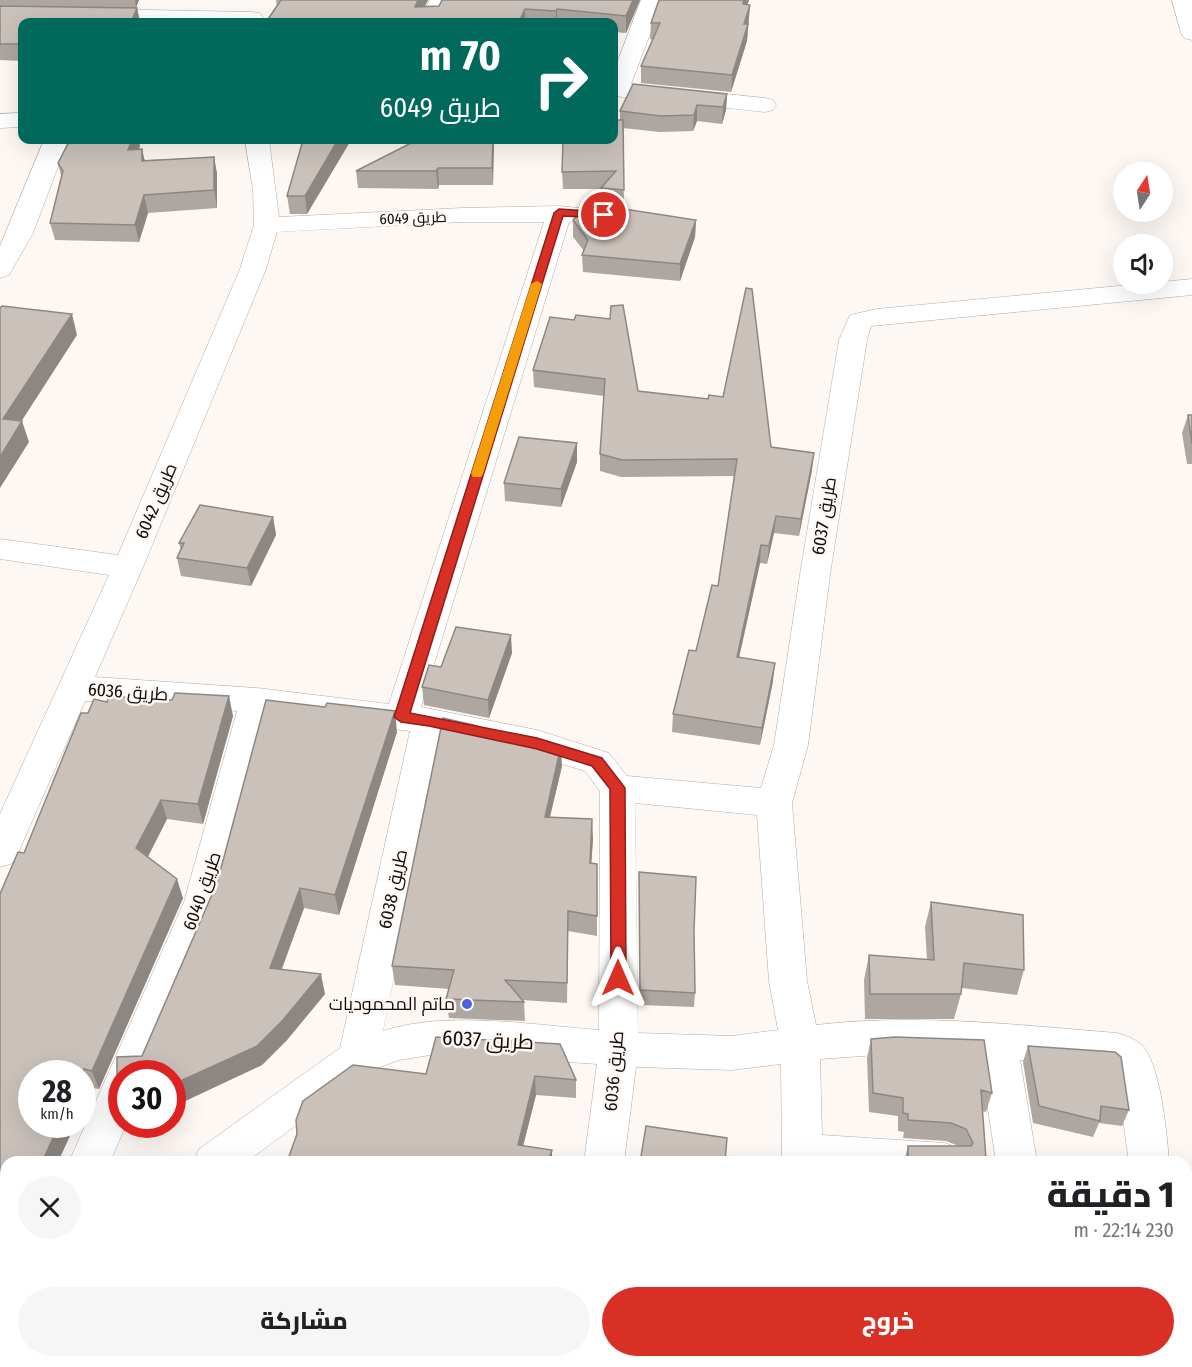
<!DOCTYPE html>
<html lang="ar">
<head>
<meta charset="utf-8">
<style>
  body { margin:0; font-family:"Fira Sans Condensed",Cairo,sans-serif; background:#f6f6f6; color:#202124; direction:rtl; height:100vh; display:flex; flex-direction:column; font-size:22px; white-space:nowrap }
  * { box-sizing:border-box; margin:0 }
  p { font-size:20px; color:#757577 }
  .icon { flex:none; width:33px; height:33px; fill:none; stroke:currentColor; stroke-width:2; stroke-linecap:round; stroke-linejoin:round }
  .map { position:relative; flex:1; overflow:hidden; direction:ltr }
  .drawer { position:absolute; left:0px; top:1156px; width:1192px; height:212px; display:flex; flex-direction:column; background:#fff; border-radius:18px 18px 0 0; box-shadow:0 6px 24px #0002; direction:rtl }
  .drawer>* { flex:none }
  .guide { position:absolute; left:18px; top:18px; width:600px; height:126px; border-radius:12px; box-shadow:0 6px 24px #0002; direction:rtl; background:#00695c; color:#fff; overflow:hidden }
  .needle { width:39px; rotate:12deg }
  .buttons { position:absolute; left:1113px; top:162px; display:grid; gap:12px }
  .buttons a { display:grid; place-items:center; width:60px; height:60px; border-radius:50%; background:#fff; box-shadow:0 6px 24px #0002; font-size:30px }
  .speed { position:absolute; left:18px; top:1060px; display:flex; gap:12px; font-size:30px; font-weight:700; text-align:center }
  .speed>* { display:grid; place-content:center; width:78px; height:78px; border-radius:50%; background:#fff; box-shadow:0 6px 24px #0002; line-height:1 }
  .speed small { font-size:15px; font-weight:400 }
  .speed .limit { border:9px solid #d22; background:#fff; color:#111 }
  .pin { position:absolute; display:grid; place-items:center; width:51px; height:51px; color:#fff; margin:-26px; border:3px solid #fff; border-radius:50%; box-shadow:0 2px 6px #0007 }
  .me { position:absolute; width:66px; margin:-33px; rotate:0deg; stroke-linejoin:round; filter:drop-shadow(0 0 4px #0008) }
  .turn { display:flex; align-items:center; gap:21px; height:126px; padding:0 18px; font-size:27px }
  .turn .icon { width:78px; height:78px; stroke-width:2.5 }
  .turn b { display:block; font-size:42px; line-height:51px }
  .round { display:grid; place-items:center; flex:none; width:63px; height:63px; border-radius:32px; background:#f6f6f6 }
  .headline { display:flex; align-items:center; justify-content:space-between; height:102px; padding:0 18px }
  h1 { font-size:36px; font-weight:800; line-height:45px }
  .primary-button { display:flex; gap:12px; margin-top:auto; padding:12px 18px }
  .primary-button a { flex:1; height:69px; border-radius:36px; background:#d93025; color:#fff; font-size:24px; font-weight:800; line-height:69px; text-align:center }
  .primary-button a+a { background:#f6f6f6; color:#202124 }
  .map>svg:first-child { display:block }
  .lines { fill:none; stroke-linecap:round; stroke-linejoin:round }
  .minor-casing { stroke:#b3aaa4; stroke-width:1 }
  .minor { fill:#fff; fill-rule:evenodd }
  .wall { fill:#aea6a1 }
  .shaded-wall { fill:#8d8783 }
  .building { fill:#cac1bb; stroke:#8d8783; stroke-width:1.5 }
  .route { fill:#d93025; stroke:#8d1f18; stroke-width:1.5 }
  .slow { fill:#f59e0b }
  .poi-dot { fill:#4a65d9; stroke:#fef8f4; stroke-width:2 }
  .labels { text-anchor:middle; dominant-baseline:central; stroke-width:5; stroke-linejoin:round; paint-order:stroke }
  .far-street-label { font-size:15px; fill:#0f0c0a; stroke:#fef8f4 }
  .street-label { font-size:18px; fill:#0f0c0a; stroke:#fef8f4 }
  .poi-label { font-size:18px; fill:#0f0c0a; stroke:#fef8f4; text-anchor:end }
  .near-street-label { font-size:21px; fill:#0f0c0a; stroke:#fef8f4 }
</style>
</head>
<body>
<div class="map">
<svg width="1192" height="1367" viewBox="0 0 1192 1367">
  <rect width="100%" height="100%" fill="#fef8f4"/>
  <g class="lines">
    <g class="minor-casing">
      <path id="minor" d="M430,0H452L438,22H418Z
        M641,0H663L631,84L765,98L773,100L776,105L773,110L765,112L614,96V71Z
        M1172,0H1192V40L1184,38L1181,33Z
        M94,9L252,12L260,13L263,18L260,22H151L86,20L83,15L86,10Z
        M22,113V127L0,128V114Z
        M44,140H68L33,233L9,275L0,278V246Z
        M245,140H269L279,217L462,208L559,206L589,209L592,214L589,219L569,222L421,707L537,730L609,753L627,776L761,788L774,745L801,568L839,340L850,315L877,309L1192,279V295L871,326L867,340L831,568L808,745L792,803L807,981L816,1025C915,1013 1018,1025 1117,1033C1127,1036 1139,1040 1145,1049C1161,1072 1167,1133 1169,1162H1129L1116,1072L1109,1067L1020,1060L1037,1162H996L980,1057L891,1054L820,1059L822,1135L945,1143L960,1149L965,1162H782L781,1064L732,1070L636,1067L624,1162H584L597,1064L443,1053L399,1060L372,1070L246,1162H194L199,1149L340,1048L410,731L270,714L220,902L147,1074H122V1125H126L110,1162H69L184,902L237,711L85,701L18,853L13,863L0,867V814L109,575L0,559V539L118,555L240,269L254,225L253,190ZM462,222H544L389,704L257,688L95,677L143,567L266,269L277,232ZM443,736L536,756L585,771L600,791L599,1030C533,1025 446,1010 383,1031ZM635,803L757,815L769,981L778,1030L732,1036L638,1033Z
        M6,1257V1299L0,1301V1259Z
        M1186,1342L1192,1344V1367H1160L1159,1362H1186Z
        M61,1362H105L103,1367H59Z
        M540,1362H584L582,1367H538Z
        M786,1362H830L829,1367H785Z
        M845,1362H889V1367H845Z"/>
    </g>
    <use href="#minor" class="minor"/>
  </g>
  <path class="wall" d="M0,0H139L136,8H137L140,22H22V61L0,60Z
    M276,0H428L424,7L640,0L626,33L614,32V22H266L277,6Z
    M659,0H749L747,5H750L747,41L731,92L641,83V66L653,40L650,39L651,23Z
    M727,94L726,110L722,124L697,121L693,131L660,132L623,128L624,207L601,206V189H563L562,172L620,120V111Z
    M70,140H138L140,146L138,149L145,160L214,157L217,174V208L148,213L139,242L55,240L50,223L61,176L58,163Z
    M303,140H351L307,214H290L287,196Z
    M494,140L493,185H439L438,189L358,188L356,171Z
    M573,220H696L695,237L680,281L583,272L582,255L584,251L573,237Z
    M550,317L638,391L771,447L812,470L799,536L774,533L767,564L760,563L739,658L773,681L760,745L672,732L673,714L696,651L718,586L734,476L621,477L600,471V454L604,396L534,387L533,370Z
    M1188,415H1192V464H1187L1182,433Z
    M577,443V462L561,507L505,501L504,483Z
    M273,517L276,535L251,586L181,576L177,558L181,551L179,543Z
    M512,653L489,718L424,705L422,687L441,667Z
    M107,702L233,716L203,824L167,819L148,857L183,898L99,1089L92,1088L82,1108V1074L6,1162V1237L0,1235V894L24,853L88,713Z
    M325,707L397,732L339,915L304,908L282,969L325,994L287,1040L262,1065L183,1102L172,1101V1074H122V1086L117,1074L142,1056Z
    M479,734L562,766L550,817L593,839L591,863L597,864V936L568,931L567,1003L522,1000L524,1002L525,1021L449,1018L446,999L449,989L395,985L392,966Z
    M639,872L694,931L695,993L694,1007L640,1005Z
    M931,902L1024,970L1017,995L962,988L961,994L954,1019H865L864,980L869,955L927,960L925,927Z
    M436,1037L576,1080V1098L536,1095L523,1146L287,1162L426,1074Z
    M871,1039L992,1093L986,1112L982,1111L986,1159L1017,1162H904L908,1146H959L946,1141L903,1138L904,1132L898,1131V1116L869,1112L867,1058Z
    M1028,1046L1129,1110L1122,1126L1099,1123L1093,1137L1033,1123L1023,1062Z
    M882,1362H1149L1150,1367H880Z"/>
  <path class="shaded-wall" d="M135,0H139L136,8Z
    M418,0H428L417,22L415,7Z
    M633,0H640L626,33V16Z
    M744,0H749L742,21L743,4Z
    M750,5L747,41L731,92L732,75L744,24Z
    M137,8L140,22H131Z
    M525,9V22H519Z
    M557,9V22H556V11Z
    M727,94L726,110L722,124L723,107Z
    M697,105V121L693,131L694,115Z
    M132,140H138L140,146L132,167L128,150Z
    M338,140H351L307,214L305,196Z
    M493,140H494L493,185L492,168Z
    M142,149L146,166L142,161Z
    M214,157L217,174V208L214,190Z
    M438,168L439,185L438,189L436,171Z
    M144,195L148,213L139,242L135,225Z
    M696,220L695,237L680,281V264Z
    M72,314L77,335L10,439L3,419Z
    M22,421L29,442L0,488V457Z
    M577,443V462L561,507V489Z
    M814,453L812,470L799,536L801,519Z
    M776,516L774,533L767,564L769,546Z
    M273,517L276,535L251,586L247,568Z
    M761,545L760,563L735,675L737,657Z
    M511,635L512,653L489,718L488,700Z
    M775,663L773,681L760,745L762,728Z
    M229,696L233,716L203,824L198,804Z
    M395,711L397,732L339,915L335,895Z
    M561,746L562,766L545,837V817Z
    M161,800L167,819L142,868L136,848Z
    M592,819L593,839L590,883V863Z
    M177,879L183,898L99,1089L92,1071Z
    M300,888L304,908L275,987L270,968Z
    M321,974L325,994L287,1040L262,1065L183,1102L176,1083Z
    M84,1069L92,1088L82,1108V1074Z
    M535,1076L536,1095L519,1162L518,1145Z
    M59,1125H75L58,1162H42Z
    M552,1150V1162H548Z
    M305,1362H315L314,1367H304Z"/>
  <path class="building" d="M281,0H418L415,7L439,6L442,0H633L626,16L557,9L556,11L525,9L519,22H266Z
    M659,0H744L743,4L750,5L744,24H748L732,75L641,66L660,23H651Z
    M0,6L137,8L131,22H22V44H0Z
    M633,84L727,94L723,107L697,105L694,115L661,116L620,111Z
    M614,120H623L624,190L601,188L616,171L562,172L563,140H614Z
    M70,140H132L128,150L142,149V161L214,157V190L144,195L135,225L50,223L63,171L58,163Z
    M303,140H338L305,196H287Z
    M417,140H493L492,168H438L436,171H356Z
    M585,207L624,209L696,220L680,264L582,255L588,240L573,220Z
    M746,288L752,289L771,447L814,453L801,519L776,516L769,546L761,545L737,657L775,663L762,728L673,714L689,650L696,651L712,585L718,586L737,459L622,460L600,454L605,379L533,370L550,317L574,320L576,315L610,319L611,306L623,305L638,391L708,399L709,395L723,397Z
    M2,306L72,314L3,419L22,421L0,457V308Z
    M1188,415H1192V444Z
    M519,437L577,443L561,489L504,483Z
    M200,505L273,517L247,568L177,558L184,543H179Z
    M456,627L511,635L488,700L422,687L429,665L441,667Z
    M175,693L229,696L198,804L161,800L136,848L177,879L92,1071L84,1069L82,1074H32V1125H59L42,1162H6V1221L0,1220V894L18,852L24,853L81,713H88L94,699L107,702L109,696L172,700Z
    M266,700L325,707L327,703L395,711L335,895L300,888L270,968L321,974L283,1020L257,1046L176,1083H172V1074H117V1057L142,1056L217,883Z
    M443,718L478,726L476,734L549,742L561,746L545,817L592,819L590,863L597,864V916L568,911L567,983L505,980L524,1002L446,999L454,970L392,966Z
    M639,872L696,877L694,931L695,993L640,990Z
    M931,902L1023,915L1024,970L964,963L961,994H870L869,955L934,960Z
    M436,1037L560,1044L576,1080L535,1076L518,1145L552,1150L548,1162H287L297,1134L296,1120L303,1101L353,1065L426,1074Z
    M895,1037L984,1040L992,1093L981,1090L986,1159L1017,1162H908V1146H971L973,1143L966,1129L951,1123L908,1120V1114L903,1113V1098L873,1093L871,1039Z
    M1028,1046L1115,1052L1121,1057L1129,1110L1101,1106L1100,1121L1039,1106Z
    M646,1126L727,1138L725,1162H640Z
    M118,1362H305L304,1367H117Z
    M621,1362H677L676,1367H621Z
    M884,1362H1149L1150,1367H885Z"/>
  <path class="route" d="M559,209L604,212L610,215L604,218L563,216L410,713L537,738L602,758L622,784L625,788L626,978L624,983L618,985L613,983L611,978L610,789L592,766L537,749L429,726L401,722L394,717L554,213Z"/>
  <path class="slow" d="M537,281L542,284L483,474L481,477H473L471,474L531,284Z"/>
  <circle class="poi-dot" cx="467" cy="1004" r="6"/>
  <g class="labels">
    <g class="far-street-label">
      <text transform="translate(413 218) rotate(-2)">طريق 6049</text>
    </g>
    <g class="street-label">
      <text transform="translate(156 501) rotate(-67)">طريق 6042</text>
      <text transform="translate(824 516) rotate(-81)">طريق 6037</text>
      <text transform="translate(128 692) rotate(4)">طريق 6036</text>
      <text transform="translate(393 889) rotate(-78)">طريق 6038</text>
      <text transform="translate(202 891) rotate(-71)">طريق 6040</text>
      <text transform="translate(614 1071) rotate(-85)">طريق 6036</text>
    </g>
    <g class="poi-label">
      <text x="455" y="1004">ماتم المحموديات</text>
    </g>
    <g class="near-street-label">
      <text transform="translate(488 1040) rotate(3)">طريق 6037</text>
    </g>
  </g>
</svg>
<div class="buttons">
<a><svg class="needle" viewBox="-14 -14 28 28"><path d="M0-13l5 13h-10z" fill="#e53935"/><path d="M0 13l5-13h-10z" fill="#757577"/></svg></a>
<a><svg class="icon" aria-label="sound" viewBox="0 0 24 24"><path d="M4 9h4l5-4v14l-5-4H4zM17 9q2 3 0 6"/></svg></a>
</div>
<div class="speed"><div>28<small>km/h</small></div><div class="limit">30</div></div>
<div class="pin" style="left:604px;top:215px;background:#d93025"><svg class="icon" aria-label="arrive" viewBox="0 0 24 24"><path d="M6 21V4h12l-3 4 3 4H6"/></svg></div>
<svg class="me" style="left:618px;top:978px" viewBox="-20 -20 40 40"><path d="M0-17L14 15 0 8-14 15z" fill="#d93025" stroke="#fff" stroke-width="4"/></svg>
<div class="guide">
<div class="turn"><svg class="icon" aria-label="right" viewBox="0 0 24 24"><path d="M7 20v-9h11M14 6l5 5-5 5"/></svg><div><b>70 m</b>طريق 6049</div></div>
</div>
<section class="drawer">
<div class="headline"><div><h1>1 دقيقة</h1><p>230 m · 22:14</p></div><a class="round"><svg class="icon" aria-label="close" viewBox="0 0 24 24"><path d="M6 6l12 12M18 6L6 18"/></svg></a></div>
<div class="primary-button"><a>خروج</a><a>مشاركة</a></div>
</section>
</div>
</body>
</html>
